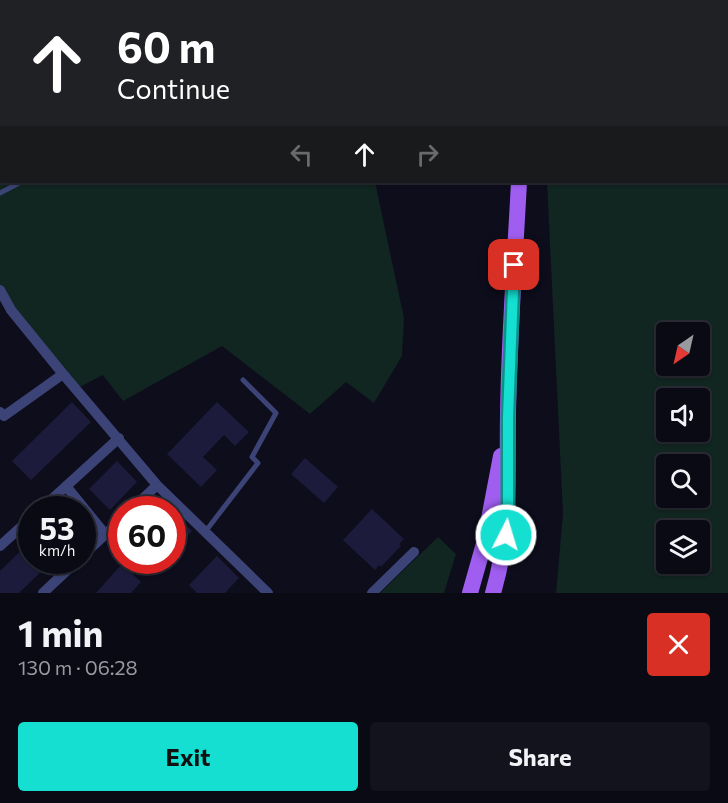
<!DOCTYPE html>
<html lang="en">
<head>
<meta charset="utf-8">
<style>
  body { margin:0; font-family:Commissioner,sans-serif; background:#13131e; color:#f1f3f6; height:100vh; display:flex; flex-direction:column; font-size:22px; white-space:nowrap }
  * { box-sizing:border-box; margin:0 }
  p { font-size:20px; color:#999aa0 }
  .icon { flex:none; width:33px; height:33px; fill:none; stroke:currentColor; stroke-width:2; stroke-linecap:round; stroke-linejoin:round }
  .map { position:relative; height:593px; overflow:hidden }
  .panel { display:flex; flex-direction:column; background:#0a0a15; flex:1 }
  .panel>* { flex:none }
  .guide { position:absolute; left:0px; top:0px; width:729px; height:183px; box-shadow:0 2px 4px #0004,0 0 0 2px #2a2b34; background:#202124; color:#fff; overflow:hidden }
  .needle { width:39px; rotate:214deg }
  .fabs { position:absolute; left:656px; top:322px; display:grid; gap:12px }
  .fabs a { display:grid; place-items:center; width:54px; height:54px; border-radius:6px; background:#0a0a15; box-shadow:0 2px 4px #0004,0 0 0 2px #2a2b34; font-size:30px }
  .speed { position:absolute; left:18px; top:496px; display:flex; gap:12px; font-size:30px; font-weight:700; text-align:center }
  .speed>* { display:grid; place-content:center; width:78px; height:78px; border-radius:50%; background:#0a0a15; box-shadow:0 2px 4px #0004,0 0 0 2px #2a2b34; line-height:1 }
  .speed small { font-size:15px; font-weight:400 }
  .speed .limit { border:9px solid #d22; background:#fff; color:#111 }
  .pin { position:absolute; display:grid; place-items:center; width:51px; height:51px; color:#fff; margin:-26px; border-radius:12px; box-shadow:0 3px 9px #0006 }
  .me { position:absolute; width:66px; margin:-33px; rotate:5deg; stroke-linejoin:round; filter:drop-shadow(0 0 4px #0008) }
  .turn { display:flex; align-items:center; gap:21px; height:126px; padding:0 18px; font-size:27px }
  .turn .icon { width:78px; height:78px; stroke-width:2.5 }
  .turn b { display:block; font-size:42px; line-height:51px }
  .lanes { display:flex; align-items:center; height:57px; padding:0 18px; background:#0003; justify-content:center; gap:30px; direction:ltr }
  .lanes .off { opacity:.35 }
  .round { display:grid; place-items:center; flex:none; width:63px; height:63px; border-radius:6px; background:#13131e }
  .summary { display:flex; align-items:center; justify-content:space-between; height:102px; padding:0 18px }
  h1 { font-size:36px; font-weight:700; line-height:45px }
  .button { display:flex; gap:12px; margin-top:auto; padding:12px 18px }
  .button a { flex:1; height:69px; border-radius:6px; background:#14dfd0; color:#111; font-size:24px; font-weight:700; line-height:69px; text-align:center }
  .button a+a { background:#13131e; color:#f1f3f6 }
  .map>svg:first-child { display:block }
  .green { fill:#112521; fill-rule:evenodd }
  .building { fill:#1c1b3b }
  .lines { fill:none; stroke-linecap:round; stroke-linejoin:round }
  .service { stroke:#3c4477; stroke-width:5 }
  .minor { stroke:#3c4477; stroke-width:10 }
  .primary { stroke:#a05ef0; stroke-width:16 }
  .route-casing { stroke:#0d9187; stroke-width:15 }
  .route { stroke:#14dfd0; stroke-width:10 }
</style>
</head>
<body>
<div class="map">
<svg width="728" height="593" viewBox="0 0 728 593">
  <rect width="100%" height="100%" fill="#0d0d1c"/>
  <path class="green" d="M0,0H439L2,2V182H375L404,318L402,356L374,403L346,382L310,414L222,346L123,401L103,375L76,389L0,289Z
    M728,134V593H556L563,514L547,182H728ZM666,333H699V366H666ZM666,399H699V432H666ZM666,465H699V498H666ZM666,531H699V564H666Z
    M438,537L456,554L444,593H380Z"/>
  <path class="building" d="M72,402L91,422L31,480L12,461Z
    M217,402L249,432L235,446L224,435L203,457L217,470L201,487L167,454Z
    M305,458L338,487L324,503L291,474Z
    M117,461L137,482L110,510L89,489Z
    M372,509L404,539L399,544L401,546L381,567L379,565L375,570L343,540Z
    M172,511L192,531L172,551Z
    M32,540V561H52L19,593H0V571Z
    M217,556L239,578L225,593H197L189,585Z
    M122,564L141,582L131,593H96Z"/>
  <g class="lines">
    <path class="service" d="M309,0L310,2
      M0,193L21,182
      M205,532L258,463L252,457L276,413L243,380"/>
    <path class="minor" d="M0,290L11,310L63,374L157,485L268,593
      M0,412L4,416L63,374
      M66,486L105,534
      M40,510L119,438
      M131,510L157,485
      M0,546L32,517
      M82,556L122,519
      M43,593L77,561
      M372,593L414,552"/>
    <path class="primary" d="M530,2V0
      M470,593L485,540L501,456
      M493,593C511,533 507,477 508,415C509,337 515,259 519,182"/>
  </g>
  <g class="lines">
    <g class="route-casing">
      <path id="route" d="M506,535L508,518V417L514,265"/>
    </g>
    <use href="#route" class="route"/>
  </g>
</svg>
<div class="fabs">
<a><svg class="needle" viewBox="-14 -14 28 28"><path d="M0-13l5 13h-10z" fill="#e53935"/><path d="M0 13l5-13h-10z" fill="#999aa0"/></svg></a>
<a><svg class="icon" aria-label="sound" viewBox="0 0 24 24"><path d="M4 9h4l5-4v14l-5-4H4zM17 9q2 3 0 6"/></svg></a>
<a><svg class="icon" aria-label="search" viewBox="0 0 24 24"><circle cx="10" cy="10" r="6"/><path d="M15 15l6 6"/></svg></a>
<a><svg class="icon" aria-label="layers" viewBox="0 0 24 24"><path d="M12 4l9 5-9 5-9-5zM3 14l9 5 9-5"/></svg></a>
</div>
<div class="speed"><div>53<small>km/h</small></div><div class="limit">60</div></div>
<div class="pin" style="left:514px;top:265px;background:#d93025"><svg class="icon" aria-label="arrive" viewBox="0 0 24 24"><path d="M6 21V4h12l-3 4 3 4H6"/></svg></div>
<svg class="me" style="left:506px;top:535px" viewBox="-20 -20 40 40"><circle r="17" fill="#14dfd0" stroke="#fff" stroke-width="3"/><path d="M0-11L8 9 0 5-8 9z" fill="#fff"/></svg>
<div class="guide">
<div class="turn"><svg class="icon" aria-label="ahead" viewBox="0 0 24 24"><path d="M12 20V5M6 11l6-6 6 6"/></svg><div><b>60 m</b>Continue</div></div>
<div class="lanes"><svg class="icon off" aria-label="left" viewBox="0 0 24 24"><path d="M17 20v-9H6M10 6l-5 5 5 5"/></svg><svg class="icon" aria-label="ahead" viewBox="0 0 24 24"><path d="M12 20V5M6 11l6-6 6 6"/></svg><svg class="icon off" aria-label="right" viewBox="0 0 24 24"><path d="M7 20v-9h11M14 6l5 5-5 5"/></svg></div>
</div>
</div>
<section class="panel">
<div class="summary"><div><h1>1 min</h1><p>130 m · 06:28</p></div><a class="round" style="background:#d93025;color:#fff"><svg class="icon" aria-label="close" viewBox="0 0 24 24"><path d="M6 6l12 12M18 6L6 18"/></svg></a></div>
<div class="button"><a>Exit</a><a>Share</a></div>
</section>
</body>
</html>
